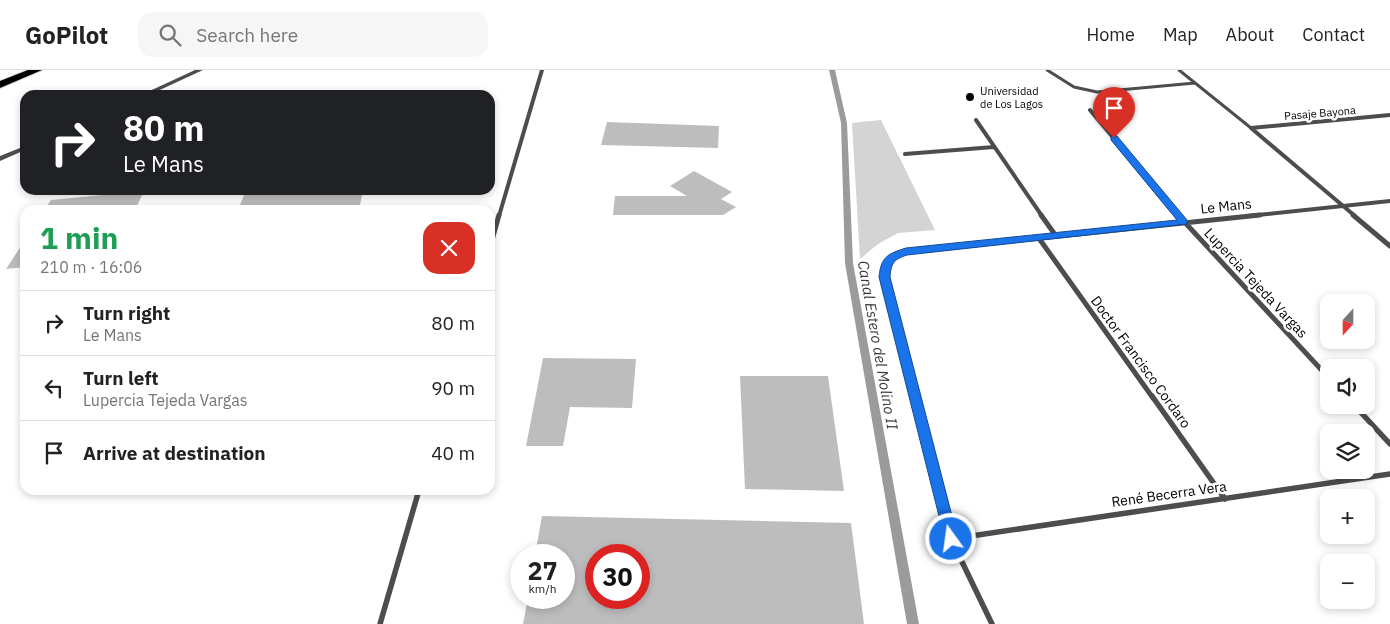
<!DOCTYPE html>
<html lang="en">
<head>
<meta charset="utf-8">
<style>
  body { margin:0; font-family:"IBM Plex Sans",sans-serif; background:#f6f6f6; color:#222; height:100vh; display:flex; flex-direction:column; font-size:19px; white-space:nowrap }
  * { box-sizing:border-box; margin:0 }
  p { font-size:16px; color:#767676 }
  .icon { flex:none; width:28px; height:28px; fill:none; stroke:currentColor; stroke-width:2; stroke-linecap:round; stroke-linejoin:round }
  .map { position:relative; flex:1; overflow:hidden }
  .panel { position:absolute; left:20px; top:135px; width:475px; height:290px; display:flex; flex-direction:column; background:#fff; border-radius:15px; box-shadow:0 2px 8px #0003 }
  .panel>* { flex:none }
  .guide { position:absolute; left:20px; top:20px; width:475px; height:105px; border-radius:15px; box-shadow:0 2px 8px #0003; background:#202124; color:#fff; overflow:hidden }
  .needle { width:32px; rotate:201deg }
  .tools { position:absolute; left:1320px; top:224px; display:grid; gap:10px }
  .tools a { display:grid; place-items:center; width:55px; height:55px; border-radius:10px; background:#fff; box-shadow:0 2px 8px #0003; font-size:25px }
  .speed { position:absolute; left:510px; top:474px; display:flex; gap:10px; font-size:25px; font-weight:700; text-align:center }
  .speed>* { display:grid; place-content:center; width:65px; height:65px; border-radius:50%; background:#fff; box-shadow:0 2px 8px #0003; line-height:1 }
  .speed small { font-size:12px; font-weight:400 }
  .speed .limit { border:8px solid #d22; background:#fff; color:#111 }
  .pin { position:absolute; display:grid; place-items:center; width:42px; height:42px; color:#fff; margin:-51px -21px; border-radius:50% 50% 50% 0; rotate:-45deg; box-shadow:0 0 5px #0007 }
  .pin .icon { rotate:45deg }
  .me { position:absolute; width:55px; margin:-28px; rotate:346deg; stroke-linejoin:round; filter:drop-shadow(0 0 4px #0008) }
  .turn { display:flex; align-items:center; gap:18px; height:105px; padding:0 20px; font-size:22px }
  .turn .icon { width:65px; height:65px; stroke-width:2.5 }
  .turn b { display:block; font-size:35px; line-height:42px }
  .round { display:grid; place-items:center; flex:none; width:52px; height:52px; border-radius:15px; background:#f6f6f6 }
  .headline { display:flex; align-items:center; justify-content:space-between; height:85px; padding:0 20px }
  h1 { font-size:30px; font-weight:700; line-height:38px; color:#1e9e55 }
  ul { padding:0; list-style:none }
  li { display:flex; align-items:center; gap:15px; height:65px; padding:0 20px; border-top:1px solid #e0e0e0 }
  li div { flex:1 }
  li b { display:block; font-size:19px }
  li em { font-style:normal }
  header { display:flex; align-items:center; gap:30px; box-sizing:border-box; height:70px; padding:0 25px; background:#fff; border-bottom:1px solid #e0e0e0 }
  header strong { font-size:24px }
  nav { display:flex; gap:28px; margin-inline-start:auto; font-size:18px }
  .search { width:350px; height:45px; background:#f6f6f6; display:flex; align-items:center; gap:12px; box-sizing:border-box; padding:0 18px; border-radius:15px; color:#767676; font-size:19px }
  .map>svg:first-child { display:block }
  .green { fill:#d4d4d4 }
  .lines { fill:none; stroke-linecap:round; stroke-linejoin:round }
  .stream { fill:#9b9b9b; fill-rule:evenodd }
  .building { fill:#bdbdbd; fill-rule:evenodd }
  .motorway-casing { stroke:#dbdbdb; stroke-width:2 }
  .service { stroke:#4d4d4d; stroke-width:3 }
  .minor-far2 { stroke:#4d4d4d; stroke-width:4 }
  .minor-far1 { stroke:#4d4d4d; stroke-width:5 }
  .minor { stroke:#4d4d4d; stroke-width:5.5 }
  .tertiary { fill:#4d4d4d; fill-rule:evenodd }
  .motorway { fill:#000; fill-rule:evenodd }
  .route { fill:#1a73e8; stroke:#114b97 }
  .poi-dot { fill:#000; stroke:#fff; stroke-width:2 }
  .labels { text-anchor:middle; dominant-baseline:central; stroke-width:5; stroke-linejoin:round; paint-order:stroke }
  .far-poi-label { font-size:11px; fill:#000; stroke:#fff; text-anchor:start }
  .far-street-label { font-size:11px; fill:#000; stroke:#fff }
  .street-label { font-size:14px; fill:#000; stroke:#fff }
  .water-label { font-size:15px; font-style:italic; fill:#3c3c3c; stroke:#fff }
</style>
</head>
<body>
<header>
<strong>GoPilot</strong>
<div class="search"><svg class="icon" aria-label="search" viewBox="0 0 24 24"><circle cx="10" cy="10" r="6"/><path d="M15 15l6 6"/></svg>Search here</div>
<nav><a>Home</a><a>Map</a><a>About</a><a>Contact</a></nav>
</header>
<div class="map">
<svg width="1390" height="554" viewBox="0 0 1390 554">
  <rect width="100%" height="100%" fill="#fff"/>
  <path class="green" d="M881,50L935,160L898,163L878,174L860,189L852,53Z"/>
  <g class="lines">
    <path class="stream" d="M829,0H835L847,53L853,193L919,554H907L845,193L841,53Z"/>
  </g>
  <path class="building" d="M607,52L719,56L718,78L601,75Z
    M694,101L732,122L721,129L736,137L723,145H613L615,126H687L670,116Z
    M246,120H363L359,140H238Z
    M144,121L135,140H44L51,130Z
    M25,170V197L6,199Z
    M543,288L636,289L632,338L570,337L563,376H526Z
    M740,306H828L844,421L745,419Z
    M542,446L851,453L864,554H523L528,528H564V485H535ZM596,485H639V528H596Z"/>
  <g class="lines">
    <g class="motorway-casing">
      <path id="motorway" d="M28,0H42L0,18V11Z"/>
    </g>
    <path class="service" d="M1047,0L1074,17L1097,22L1195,13
      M1179,0L1251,58"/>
    <path class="minor-far2" d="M1090,40L1179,146
      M976,50L1042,146
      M1251,58L1355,146
      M1251,58L1390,45
      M905,84L994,77
      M499,146L542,0
      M1248,146L1390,131"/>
    <path class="minor-far1" d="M1041,145L1056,166
      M1178,145L1329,308
      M1353,145L1390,176
      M1038,167L1153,328
      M490,177L499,145
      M915,328L885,207L887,193L893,187L906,182L1260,145"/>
    <path class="minor" d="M915,326L951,469L992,554
      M1152,326L1225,429
      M1354,335L1390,374
      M951,469L1390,404
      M380,554L419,420"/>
    <path class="tertiary" d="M195,0H203L149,25H141Z
      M25,76V80L0,91V86Z"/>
    <use href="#motorway" class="motorway"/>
  </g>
  <path class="route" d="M1114,65L1117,66L1187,150V154L907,185C894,189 891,193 890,207L958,469L956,474L951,476L946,474L879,207C881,187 887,184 906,178L1177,150L1111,70V66Z"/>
  <circle class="poi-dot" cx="970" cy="27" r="5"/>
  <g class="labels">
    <g class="far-poi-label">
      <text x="980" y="21">Universidad<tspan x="980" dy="13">de Los Lagos</tspan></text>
    </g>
    <g class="far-street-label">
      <text transform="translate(1320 43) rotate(-5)">Pasaje Bayona</text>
    </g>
    <g class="street-label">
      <text transform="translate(1226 136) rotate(-6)">Le Mans</text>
      <text transform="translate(1256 213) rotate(47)">Lupercia Tejeda Vargas</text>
      <text transform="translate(1141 292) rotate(54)">Doctor Francisco Cordaro</text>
      <text transform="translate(1169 424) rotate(-8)">René Becerra Vera</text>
    </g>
    <g class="water-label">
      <text transform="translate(878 275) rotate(80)">Canal Estero del Molino II</text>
    </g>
  </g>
</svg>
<div class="tools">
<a><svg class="needle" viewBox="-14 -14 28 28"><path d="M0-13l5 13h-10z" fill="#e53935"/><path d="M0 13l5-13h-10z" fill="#767676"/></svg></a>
<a><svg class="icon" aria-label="sound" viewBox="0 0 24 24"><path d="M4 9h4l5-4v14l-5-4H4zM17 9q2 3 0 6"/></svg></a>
<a><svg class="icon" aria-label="layers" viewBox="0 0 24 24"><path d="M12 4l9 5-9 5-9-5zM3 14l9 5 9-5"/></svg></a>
<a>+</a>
<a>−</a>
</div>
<div class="speed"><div>27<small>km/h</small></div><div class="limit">30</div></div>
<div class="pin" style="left:1114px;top:68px;background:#d93025"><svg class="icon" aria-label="arrive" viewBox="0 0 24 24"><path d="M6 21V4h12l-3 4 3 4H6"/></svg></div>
<svg class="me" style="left:951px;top:469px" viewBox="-20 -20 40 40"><circle r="17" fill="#1a73e8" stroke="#fff" stroke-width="3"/><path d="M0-11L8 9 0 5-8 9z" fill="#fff"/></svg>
<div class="guide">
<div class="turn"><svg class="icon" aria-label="right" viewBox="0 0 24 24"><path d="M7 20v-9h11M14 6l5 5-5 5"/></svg><div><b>80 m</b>Le Mans</div></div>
</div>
<section class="panel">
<div class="headline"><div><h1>1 min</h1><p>210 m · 16:06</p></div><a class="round" style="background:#d93025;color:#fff"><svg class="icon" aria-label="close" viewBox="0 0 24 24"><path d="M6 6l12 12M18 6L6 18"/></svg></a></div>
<ul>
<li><svg class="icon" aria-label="right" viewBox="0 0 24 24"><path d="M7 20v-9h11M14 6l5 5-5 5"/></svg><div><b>Turn right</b><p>Le Mans</p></div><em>80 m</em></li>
<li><svg class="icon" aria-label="left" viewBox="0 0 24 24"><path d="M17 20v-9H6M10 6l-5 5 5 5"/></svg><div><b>Turn left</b><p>Lupercia Tejeda Vargas</p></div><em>90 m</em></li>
<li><svg class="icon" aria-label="arrive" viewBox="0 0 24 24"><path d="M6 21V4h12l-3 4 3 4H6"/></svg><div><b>Arrive at destination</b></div><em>40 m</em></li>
</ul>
</section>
</div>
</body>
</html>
